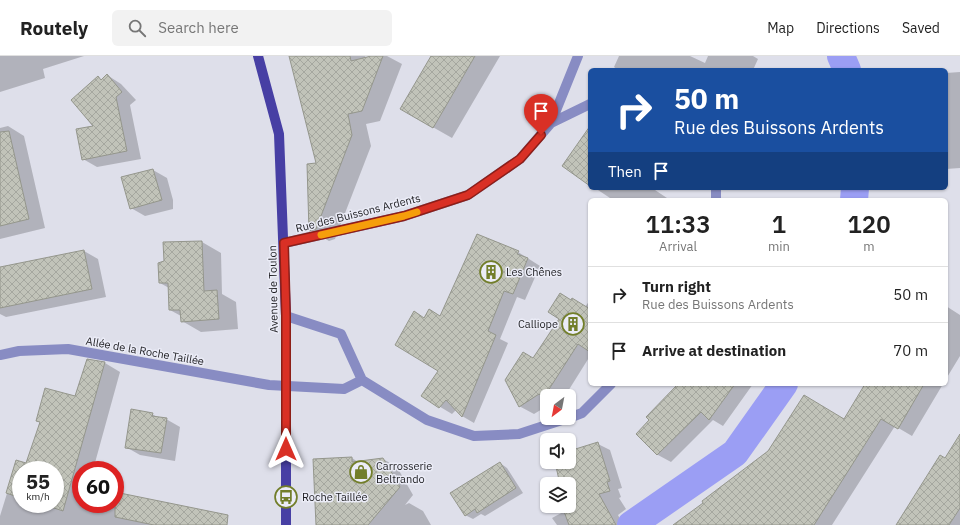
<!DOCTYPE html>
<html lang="en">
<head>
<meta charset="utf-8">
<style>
  body { margin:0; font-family:"IBM Plex Sans",sans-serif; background:#f2f2f2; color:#222; height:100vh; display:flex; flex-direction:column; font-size:15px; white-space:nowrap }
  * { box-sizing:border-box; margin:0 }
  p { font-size:13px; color:#767676 }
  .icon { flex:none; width:22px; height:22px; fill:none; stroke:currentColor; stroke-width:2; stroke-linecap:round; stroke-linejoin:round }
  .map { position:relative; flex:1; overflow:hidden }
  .panel { position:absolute; left:588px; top:142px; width:360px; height:188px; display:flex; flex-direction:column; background:#fff; border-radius:6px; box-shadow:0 1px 3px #0004 }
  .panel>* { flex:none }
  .hud { position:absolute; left:588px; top:12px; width:360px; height:122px; border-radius:6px; box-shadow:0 1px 3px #0004; background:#1a4fa0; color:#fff; overflow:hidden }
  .needle { width:26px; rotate:212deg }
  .tools { position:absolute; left:540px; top:333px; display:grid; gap:8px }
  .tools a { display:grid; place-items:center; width:36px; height:36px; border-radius:6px; background:#fff; box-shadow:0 1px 3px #0004; font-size:20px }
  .speed { position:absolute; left:12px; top:405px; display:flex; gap:8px; font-size:20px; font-weight:700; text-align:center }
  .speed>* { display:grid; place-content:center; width:52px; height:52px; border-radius:50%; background:#fff; box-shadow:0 1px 3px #0004; line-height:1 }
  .speed small { font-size:10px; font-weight:400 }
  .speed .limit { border:6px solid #d22; background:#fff; color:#111 }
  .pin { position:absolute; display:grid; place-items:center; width:34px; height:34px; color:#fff; margin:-41px -17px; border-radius:50% 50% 50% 0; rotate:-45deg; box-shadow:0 0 4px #0007 }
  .pin .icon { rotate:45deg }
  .me { position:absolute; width:44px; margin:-22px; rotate:0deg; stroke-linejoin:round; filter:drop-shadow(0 0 3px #0008) }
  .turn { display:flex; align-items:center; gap:14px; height:84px; padding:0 20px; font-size:18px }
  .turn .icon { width:52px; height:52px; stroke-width:2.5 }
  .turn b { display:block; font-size:28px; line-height:34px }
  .then { display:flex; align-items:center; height:38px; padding:0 20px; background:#0003; gap:8px; font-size:15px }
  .eta { display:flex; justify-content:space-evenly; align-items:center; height:68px; text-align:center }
  .eta b { font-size:24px; font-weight:600; line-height:28px }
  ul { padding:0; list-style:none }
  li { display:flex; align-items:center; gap:12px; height:56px; padding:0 20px; border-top:1px solid #e0e0e0 }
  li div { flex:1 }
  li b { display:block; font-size:15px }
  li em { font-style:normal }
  header { display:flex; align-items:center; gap:24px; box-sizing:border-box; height:56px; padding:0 20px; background:#fff; border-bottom:1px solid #e0e0e0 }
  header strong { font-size:19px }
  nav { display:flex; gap:22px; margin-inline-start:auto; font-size:14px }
  .search { width:280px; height:36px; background:#f2f2f2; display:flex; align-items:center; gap:10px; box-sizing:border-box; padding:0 14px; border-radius:6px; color:#767676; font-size:15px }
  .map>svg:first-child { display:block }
  .shadow { fill:#0003; fill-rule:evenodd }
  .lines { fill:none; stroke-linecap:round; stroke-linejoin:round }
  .canal { stroke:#9b9ef4; stroke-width:28 }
  .building { fill:url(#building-cross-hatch); stroke:#94968c }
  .minor { stroke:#888cc3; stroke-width:10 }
  .primary { stroke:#473fa4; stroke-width:10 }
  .route-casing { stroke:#8d1f18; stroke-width:10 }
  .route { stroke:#d93025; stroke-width:7 }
  .slow { stroke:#f59e0b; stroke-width:7 }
  .labels { text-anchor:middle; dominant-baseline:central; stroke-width:3; stroke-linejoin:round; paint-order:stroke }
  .street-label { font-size:11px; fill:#1e1e22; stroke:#ebecf7 }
  .poi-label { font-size:11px; fill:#1e1e22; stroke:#ebecf7; text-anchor:start }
</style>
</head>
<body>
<header>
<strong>Routely</strong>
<div class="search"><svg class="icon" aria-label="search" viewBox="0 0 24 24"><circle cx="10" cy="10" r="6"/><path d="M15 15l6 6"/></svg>Search here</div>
<nav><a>Map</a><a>Directions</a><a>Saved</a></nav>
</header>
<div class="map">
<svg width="960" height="469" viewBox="0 0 960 469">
  <defs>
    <pattern id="building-cross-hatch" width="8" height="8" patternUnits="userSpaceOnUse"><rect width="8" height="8" fill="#c1c3b9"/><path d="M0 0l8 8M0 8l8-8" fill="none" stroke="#a5a79f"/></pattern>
  </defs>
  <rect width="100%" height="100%" fill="#dedfea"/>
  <path class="shadow" d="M0,0H84L43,13L45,22L0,36Z
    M290,0H365L366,2L375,0H387L402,8L380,65L366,68L371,90L335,183L329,185L310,174L317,108Z
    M432,0H500L452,82L401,53Z
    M619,0H690L705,7L708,0H753L758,3L753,14H618L614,11Z
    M960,16V112L946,113V17Z
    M107,19L121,28L136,44L130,49L141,103L97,111L83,103L95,70L97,29Z
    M8,70L24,80L45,172L0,183V72Z
    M153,114L167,122L173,144V153L145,160L131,152Z
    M595,132H652L670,144H613Z
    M478,179L518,196L540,210L525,244L517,241L500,283L508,287L474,367L462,360L456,354L452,358L422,340L439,315L425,263L441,261Z
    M202,186L221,197L222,238L236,246L238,273L201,276L182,265L181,260L170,254L169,232L160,227Z
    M84,195L98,203L106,241L6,261L0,258V212Z
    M590,244V300L565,340H547V350L534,358L519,350L533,303L572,245L585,251Z
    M946,250L960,259V300L946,323Z
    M88,304L105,307L120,316L93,414H81V448H115V437L213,457L228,465L226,469H0V460L17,405L27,408L76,341ZM21,414H55V448H21Z
    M680,328H753L723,370L713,364L671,406L658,399L637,378L650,364Z
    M866,328H943L912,380L895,370L832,469H691L844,364Z
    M152,358L159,362L166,363L180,371L175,405L140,399L126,391Z
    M960,386V469H897L945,403Z
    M598,388L610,394L622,432L618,433L621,441L619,442L626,453L618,459L623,469H557L552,462L565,455L563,450H569V428H555L560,425L556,406H569V396Z
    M352,402L358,406L383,403L397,411L413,439L405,449L409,447L423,455L431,469H317Z
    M500,407L507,412L523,437L485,460L481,458L473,463L465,459Z"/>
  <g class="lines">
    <path class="canal" d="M841,0L847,14
      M854,144L855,132
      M631,469L735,397L784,328"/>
  </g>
  <path class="building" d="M289,0H350L351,5L371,0H383L362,55L348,58L352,79L316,173L309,175L307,108L316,107Z
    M431,0H475L433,72L400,53Z
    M107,18L122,36L116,41L127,95L82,104L76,73L93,70L71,44L98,20L101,24Z
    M590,70V130L562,110Z
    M9,75L29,163L0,170V76Z
    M153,113L162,144L130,153L121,121Z
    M477,178L519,195L517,198L528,202L513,238L504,235L488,275L496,279L462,361L446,344L439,352L421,340L438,315L395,289L414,255L424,262L429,253L440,260Z
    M202,185L204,235L217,234L219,263L181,266L180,254H169L168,227H159L158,207L164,205L163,186Z
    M84,194L92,233L0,252V211Z
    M560,237L571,244L572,242L590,253V296L578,288L544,341L539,338L519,351L505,324L523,296L533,302L559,263L548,256Z
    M87,303L105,306L63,455L42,448H55V414H21V442L6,437L16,404L26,407L40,366L36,365L45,332L75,340Z
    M678,328H735L709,364L701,356L657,399L636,378L649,364L646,361Z
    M865,328H924L898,373L881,363L814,469H673L703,447L702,445L768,395L804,339L844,363Z
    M131,353L153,357L152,360L167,362L161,397L125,392Z
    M960,378V452L949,469H896L940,399L945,402Z
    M598,386L610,425L607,426L610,435L599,438L616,469H569L562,450H569V428H554L553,426L559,424L555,406H569V395Z
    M352,401V406L383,402L400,431L368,469H316L313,403Z
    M500,406L516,432L477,457L475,453L465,460L450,437Z
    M115,436L228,459L227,469H154L115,461Z"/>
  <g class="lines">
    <path class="minor" d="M551,67L590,48
      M716,144V132
      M284,187L404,160L468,139L520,103L551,67L578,0
      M286,260L341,278L362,324
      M0,299L19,295L68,293L269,329L344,333L362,324
      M362,324L427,364L474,380L519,378L568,362
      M569,362L582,357L611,328"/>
    <path class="primary" d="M258,0L279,78L286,260V469"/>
  </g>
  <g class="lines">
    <g class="route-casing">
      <path id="route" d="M286,393V260L284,187L404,160L468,139L520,103L541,79"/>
    </g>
    <use href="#route" class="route"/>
    <path class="slow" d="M321,179L404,160L417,156"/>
  </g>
  <defs>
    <g id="building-ring" transform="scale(1.15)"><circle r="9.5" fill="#ebecf7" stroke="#727e2a" stroke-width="1.5"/><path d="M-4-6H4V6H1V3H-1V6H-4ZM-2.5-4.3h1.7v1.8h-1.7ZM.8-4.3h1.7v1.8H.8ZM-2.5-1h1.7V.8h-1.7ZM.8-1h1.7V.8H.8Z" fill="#727e2a"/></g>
    <g id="shop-ring" transform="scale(1.15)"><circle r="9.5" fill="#ebecf7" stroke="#727e2a" stroke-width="1.5"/><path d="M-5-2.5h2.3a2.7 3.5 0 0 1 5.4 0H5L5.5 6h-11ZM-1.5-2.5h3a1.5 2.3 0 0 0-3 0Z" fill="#727e2a"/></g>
    <g id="bus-ring" transform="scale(1.15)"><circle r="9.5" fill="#ebecf7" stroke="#727e2a" stroke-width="1.5"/><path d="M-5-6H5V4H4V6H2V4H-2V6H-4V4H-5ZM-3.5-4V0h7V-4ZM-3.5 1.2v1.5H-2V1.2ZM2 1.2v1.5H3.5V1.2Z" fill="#727e2a"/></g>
  </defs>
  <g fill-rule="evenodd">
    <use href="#building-ring" x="491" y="216"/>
    <use href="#building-ring" x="573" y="268"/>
    <use href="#shop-ring" x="361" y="416"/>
    <use href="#bus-ring" x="286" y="441"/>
  </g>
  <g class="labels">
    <g class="street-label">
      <text transform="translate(358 157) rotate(-14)">Rue des Buissons Ardents</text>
      <text transform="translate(273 233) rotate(-91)">Avenue de Toulon</text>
      <text transform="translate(145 295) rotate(10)">Allée de la Roche Taillée</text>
    </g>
    <g class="poi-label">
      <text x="506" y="216">Les Chênes</text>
      <text x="558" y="268" text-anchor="end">Calliope</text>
      <text x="376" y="410">Carrosserie<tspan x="376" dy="13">Beltrando</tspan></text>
      <text x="302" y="441">Roche Taillée</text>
    </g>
  </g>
</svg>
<div class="tools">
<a><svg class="needle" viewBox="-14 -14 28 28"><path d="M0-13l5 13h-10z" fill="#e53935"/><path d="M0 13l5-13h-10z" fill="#767676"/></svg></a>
<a><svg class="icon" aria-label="sound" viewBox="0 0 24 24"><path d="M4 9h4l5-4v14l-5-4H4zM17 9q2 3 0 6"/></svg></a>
<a><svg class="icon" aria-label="layers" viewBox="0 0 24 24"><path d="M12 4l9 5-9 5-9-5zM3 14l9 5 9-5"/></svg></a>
</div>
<div class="speed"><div>55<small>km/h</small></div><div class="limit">60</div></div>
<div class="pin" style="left:541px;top:79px;background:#d93025"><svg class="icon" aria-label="arrive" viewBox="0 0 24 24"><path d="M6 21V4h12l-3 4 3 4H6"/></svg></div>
<svg class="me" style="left:286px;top:393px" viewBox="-20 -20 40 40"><path d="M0-17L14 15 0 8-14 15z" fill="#d93025" stroke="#fff" stroke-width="4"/></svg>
<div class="hud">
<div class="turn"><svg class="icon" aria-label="right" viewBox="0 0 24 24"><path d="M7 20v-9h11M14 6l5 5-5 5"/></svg><div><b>50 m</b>Rue des Buissons Ardents</div></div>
<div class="then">Then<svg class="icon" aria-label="arrive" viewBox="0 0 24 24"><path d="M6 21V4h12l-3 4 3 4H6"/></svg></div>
</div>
<section class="panel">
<div class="eta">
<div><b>11:33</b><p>Arrival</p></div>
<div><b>1</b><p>min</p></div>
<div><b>120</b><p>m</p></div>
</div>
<ul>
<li><svg class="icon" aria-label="right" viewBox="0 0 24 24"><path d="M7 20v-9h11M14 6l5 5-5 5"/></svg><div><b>Turn right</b><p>Rue des Buissons Ardents</p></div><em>50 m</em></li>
<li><svg class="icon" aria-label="arrive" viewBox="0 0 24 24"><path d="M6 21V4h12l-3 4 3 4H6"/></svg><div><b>Arrive at destination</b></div><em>70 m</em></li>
</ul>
</section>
</div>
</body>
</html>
